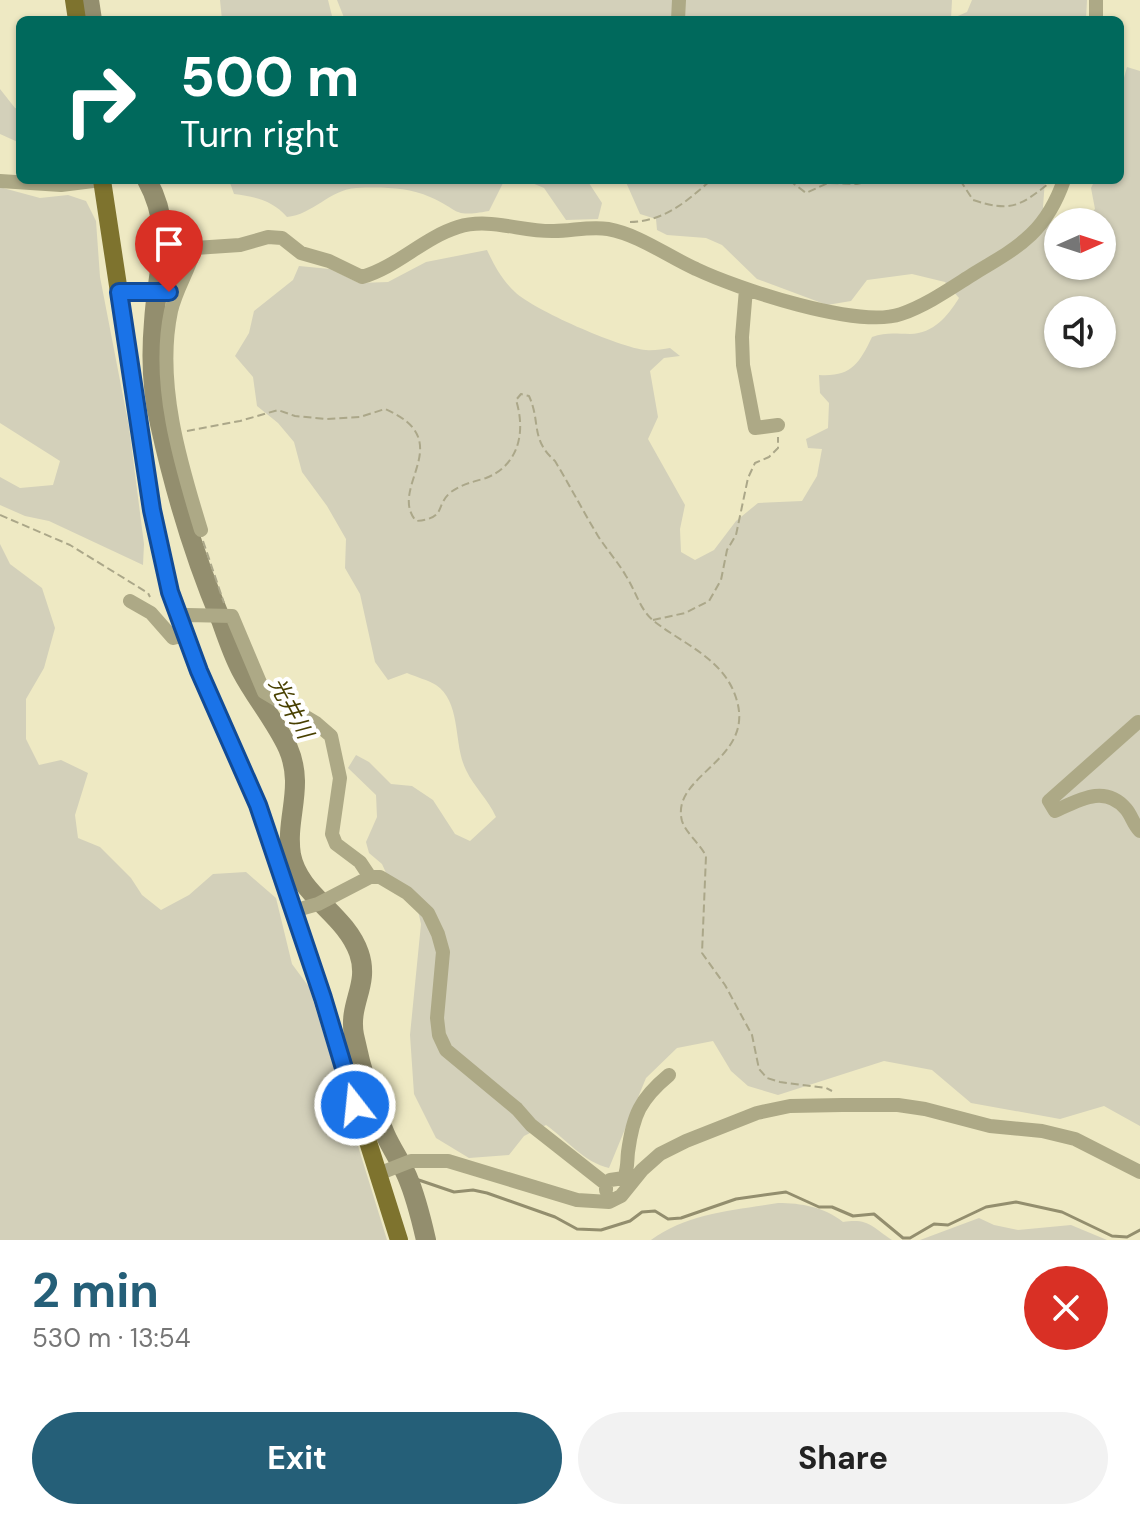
<!DOCTYPE html>
<html lang="en">
<head>
<meta charset="utf-8">
<style>
  body { margin:0; font-family:"DM Sans","Noto Sans JP",sans-serif; background:#f2f2f2; color:#222; height:100vh; display:flex; flex-direction:column; font-size:30px; white-space:nowrap }
  * { box-sizing:border-box; margin:0 }
  p { font-size:26px; color:#767676 }
  .icon { flex:none; width:44px; height:44px; fill:none; stroke:currentColor; stroke-width:2; stroke-linecap:round; stroke-linejoin:round }
  .map { position:relative; height:1240px; overflow:hidden }
  .drawer { display:flex; flex-direction:column; background:#fff; flex:1 }
  .drawer>* { flex:none }
  .top-card { position:absolute; left:16px; top:16px; width:1108px; height:168px; border-radius:12px; box-shadow:0 2px 6px #0004; background:#00695c; color:#fff; overflow:hidden }
  .needle { width:52px; rotate:87deg }
  .fabs { position:absolute; left:1044px; top:208px; display:grid; gap:16px }
  .fabs a { display:grid; place-items:center; width:72px; height:72px; border-radius:50%; background:#fff; box-shadow:0 2px 6px #0004; font-size:40px }
  .pin { position:absolute; display:grid; place-items:center; width:68px; height:68px; color:#fff; margin:-82px -34px; border-radius:50% 50% 50% 0; rotate:-45deg; box-shadow:0 0 8px #0007 }
  .pin .icon { rotate:45deg }
  .me { position:absolute; width:88px; margin:-44px; rotate:344deg; stroke-linejoin:round; filter:drop-shadow(0 0 6px #0008) }
  .turn { display:flex; align-items:center; gap:28px; height:168px; padding:0 32px; font-size:36px }
  .turn .icon { width:104px; height:104px; stroke-width:2.5 }
  .turn b { display:block; font-size:56px; line-height:68px }
  .round { display:grid; place-items:center; flex:none; width:84px; height:84px; border-radius:42px; background:#f2f2f2 }
  .summary { display:flex; align-items:center; justify-content:space-between; height:136px; padding:0 32px }
  h1 { font-size:48px; font-weight:700; line-height:60px; color:#255f78 }
  .button { display:flex; gap:16px; margin-top:auto; padding:16px 32px }
  .button a { flex:1; height:92px; border-radius:48px; background:#255f78; color:#fff; font-size:32px; font-weight:700; line-height:92px; text-align:center }
  .button a+a { background:#f2f2f2; color:#222 }
  .map>svg:first-child { display:block }
  .green { fill:#d3d0ba; fill-rule:evenodd }
  .lines { fill:none; stroke-linecap:round; stroke-linejoin:round }
  .stream { stroke:#938e6e; stroke-width:3 }
  .river { stroke:#938e6e; stroke-width:20 }
  .path { stroke:#aba789; stroke-width:2; stroke-dasharray:8 4; stroke-linecap:butt }
  .minor { stroke:#ada986; stroke-width:14 }
  .major { stroke:#7e732e; stroke-width:18 }
  .route-casing { stroke:#114b97; stroke-width:20 }
  .route { stroke:#1a73e8; stroke-width:14 }
  .labels { text-anchor:middle; dominant-baseline:central; stroke-width:8; stroke-linejoin:round; paint-order:stroke }
  .water-label { font-size:22px; font-style:italic; fill:#484000; stroke:#fff }
</style>
</head>
<body>
<div class="map">
<svg width="1140" height="1240" viewBox="0 0 1140 1240">
  <rect width="100%" height="100%" fill="#eee9c3"/>
  <path class="green" d="M220,0H328L333,20H222Z
    M337,0H952L951,19L967,12L972,0H1087L1086,20H345Z
    M1127,67L1140,71V1126L1104,1106L1060,1119L971,1103L932,1070L884,1061L778,1095L748,1086L731,1071L713,1041L677,1048L646,1078L609,1168C585,1163 566,1139 546,1125L524,1136L509,1155L469,1158L436,1138L414,1094L410,1035L421,924L414,893L387,875L382,864L369,853L366,842L377,817L376,795L348,768L356,755L369,762L391,784L412,786L433,800L455,834L470,841L496,817C488,799 474,787 466,770C453,744 462,703 436,685C428,680 416,677 407,673L388,680L375,662L360,594L345,568L346,539L327,506L302,472L294,442L278,423L257,406L253,377L235,356L249,333L254,311L293,280L299,266L330,269L359,283L388,282L426,262L487,250C494,265 502,280 515,292C532,309 620,348 646,350C653,351 663,349 670,348L680,356L664,358L650,371L658,417L648,439L685,505L680,529L681,552L695,560L714,550L736,521L758,503L802,501L817,476L822,449L808,448L806,439L828,428L829,403L820,393L819,375C851,377 859,364 872,337C886,332 896,334 910,334C934,333 947,317 959,298L945,282L912,274L867,280L851,301L827,305L757,279L722,245L706,238L667,235L657,230L656,219L640,214L625,180H797L801,183L815,180H1045L1043,207L1053,226L1058,228V266H1102V222H1082L1095,209L1091,188L1095,180H1120V92ZM1058,310H1102V354H1058Z
    M0,89L15,108L20,109V143L0,134Z
    M229,180H513L503,183L489,211C451,218 461,210 430,197C407,187 381,187 356,188C331,189 312,215 287,217C272,200 256,197 234,194Z
    M525,180H587L602,203L598,219L566,220L544,188Z
    M0,183L3,188L40,198L68,195L86,201L96,221L100,277L129,427L144,544L143,565L49,521L25,516L0,505V477L20,488L53,485L60,461L0,423Z
    M0,544L10,564L42,588L55,628L44,668L26,699V739L39,765L61,760L88,773L75,815L78,838L100,847L131,878L142,895L161,910L189,895L213,874L246,872L276,898L292,964L309,987L387,1240H0Z
    M778,1203C801,1203 825,1207 843,1222C869,1218 872,1227 892,1240H651C687,1213 735,1210 778,1203Z
    M979,1218L994,1225L1018,1230L1071,1225L1107,1240H920Z"/>
  <g class="lines">
    <path class="stream" d="M407,1176L454,1192L473,1190L487,1193L555,1217L577,1229L601,1230L630,1221L642,1212L655,1211L668,1219L681,1218L736,1199L786,1192L819,1207H832L853,1216L874,1214L903,1238H910L934,1224L948,1225L986,1207L1016,1202L1062,1212L1112,1236L1127,1237L1140,1230"/>
    <path class="river" d="M89,0L92,20
      M147,180C175,231 157,268 154,322C151,356 152,390 160,424C175,492 194,556 221,620C227,637 233,655 241,670C255,697 275,720 288,748C305,787 285,818 291,855C299,896 345,913 359,953C370,985 348,1003 354,1035C361,1069 371,1102 385,1134C391,1148 401,1162 407,1176C416,1197 421,1218 426,1240"/>
    <path class="path" d="M789,180L806,193L828,183L857,184L875,180
      M960,180L973,200C1010,212 1019,207 1048,184
      M630,222C665,221 686,202 711,180
      M187,431L240,421L278,410L295,416L327,419L360,417L385,409C460,441 387,487 416,521C448,518 434,506 451,492C462,484 473,482 486,478C519,465 526,432 516,400L521,394L529,396C541,422 530,439 555,461C570,486 583,511 598,536C607,550 618,562 626,576C636,591 640,611 655,622C685,645 726,660 737,701C754,761 670,775 682,821C686,833 700,844 706,856L702,953L725,985L752,1035L759,1069L767,1078L780,1082L826,1088L832,1091
      M0,515L70,545L148,593L150,597
      M203,541L224,603
      M653,620L685,613L709,601L721,580L727,550L736,535L748,478L755,463L769,457L778,448V437"/>
    <path class="minor" d="M1096,0V20
      M678,20L679,0
      M0,181L61,185L101,180
      M746,289L742,337L743,365L755,428L778,425
      M119,292L176,295
      M201,530C180,462 156,382 171,311C176,289 189,270 195,248L240,245L268,237L282,238L301,253L329,261L362,277C397,267 423,238 458,227C489,217 522,232 554,231C572,231 590,226 608,229C640,235 667,256 696,269C738,289 858,329 901,314C927,305 951,288 975,273C1020,246 1046,232 1064,180
      M130,601L151,613L173,638L185,635
      M179,618L187,615L232,616L264,692L316,723L331,736L340,778L332,834L336,844L360,862L370,877
      M1138,722L1049,801L1055,811C1079,800 1105,784 1126,809C1132,816 1133,824 1140,831
      M293,911L318,904L370,877H380L407,893L428,913L438,934L443,952L437,1018L439,1035L446,1050L517,1109L531,1125L606,1184
      M378,1174L411,1161H448L577,1200L609,1202L621,1196L642,1170L660,1154L686,1141L757,1113L790,1106L842,1105H898L925,1109L990,1126L1042,1131L1075,1139L1140,1172
      M606,1190V1184L610,1180L624,1178C628,1169 627,1161 628,1152C633,1115 640,1099 669,1075"/>
    <path class="major" d="M74,0L77,20
      M102,180L152,510L170,592L199,671L258,805L316,977L399,1240"/>
  </g>
  <g class="lines">
    <g class="route-casing">
      <path id="route" d="M169,292H119L152,510L170,592L199,671L258,805L323,998L355,1105"/>
    </g>
    <use href="#route" class="route"/>
  </g>
  <g class="labels">
    <g class="water-label">
      <text transform="translate(291 708) rotate(61)">光井川</text>
    </g>
  </g>
</svg>
<div class="fabs">
<a><svg class="needle" viewBox="-14 -14 28 28"><path d="M0-13l5 13h-10z" fill="#e53935"/><path d="M0 13l5-13h-10z" fill="#767676"/></svg></a>
<a><svg class="icon" aria-label="sound" viewBox="0 0 24 24"><path d="M4 9h4l5-4v14l-5-4H4zM17 9q2 3 0 6"/></svg></a>
</div>
<div class="pin" style="left:169px;top:292px;background:#d93025"><svg class="icon" aria-label="arrive" viewBox="0 0 24 24"><path d="M6 21V4h12l-3 4 3 4H6"/></svg></div>
<svg class="me" style="left:355px;top:1105px" viewBox="-20 -20 40 40"><circle r="17" fill="#1a73e8" stroke="#fff" stroke-width="3"/><path d="M0-11L8 9 0 5-8 9z" fill="#fff"/></svg>
<div class="top-card">
<div class="turn"><svg class="icon" aria-label="right" viewBox="0 0 24 24"><path d="M7 20v-9h11M14 6l5 5-5 5"/></svg><div><b>500 m</b>Turn right</div></div>
</div>
</div>
<section class="drawer">
<div class="summary"><div><h1>2 min</h1><p>530 m · 13:54</p></div><a class="round" style="background:#d93025;color:#fff"><svg class="icon" aria-label="close" viewBox="0 0 24 24"><path d="M6 6l12 12M18 6L6 18"/></svg></a></div>
<div class="button"><a>Exit</a><a>Share</a></div>
</section>
</body>
</html>
